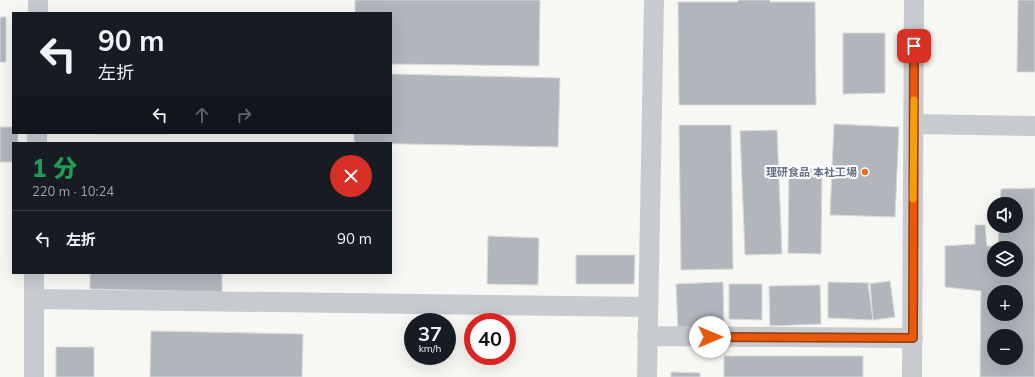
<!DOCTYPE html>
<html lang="ja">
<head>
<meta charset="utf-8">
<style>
  body { margin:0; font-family:Mulish,"Noto Sans JP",sans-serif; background:#20242c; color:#f1f3f6; height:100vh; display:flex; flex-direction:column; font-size:15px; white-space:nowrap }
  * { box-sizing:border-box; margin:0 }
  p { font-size:13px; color:#9ea1a6 }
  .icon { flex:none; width:22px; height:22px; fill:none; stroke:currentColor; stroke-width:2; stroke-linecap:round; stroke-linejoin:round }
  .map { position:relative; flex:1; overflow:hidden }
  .drawer { position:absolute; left:12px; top:142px; width:380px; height:132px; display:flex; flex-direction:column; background:#171b24; border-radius:0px; box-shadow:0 4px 16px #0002 }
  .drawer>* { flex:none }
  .hud { position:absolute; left:12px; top:12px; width:380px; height:122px; border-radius:0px; box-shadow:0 4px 16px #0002; background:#171b24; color:#f1f3f6; overflow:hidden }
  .buttons { position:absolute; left:987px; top:197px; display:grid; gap:8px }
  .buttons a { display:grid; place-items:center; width:36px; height:36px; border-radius:50%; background:#171b24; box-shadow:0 4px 16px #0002; font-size:20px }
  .speed { position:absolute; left:404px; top:313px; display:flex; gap:8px; font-size:20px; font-weight:700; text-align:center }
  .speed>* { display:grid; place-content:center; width:52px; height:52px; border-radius:50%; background:#171b24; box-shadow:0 4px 16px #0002; line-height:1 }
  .speed small { font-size:10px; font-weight:400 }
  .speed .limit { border:6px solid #d22; background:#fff; color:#111 }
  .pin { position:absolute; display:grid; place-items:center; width:34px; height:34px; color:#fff; margin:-17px; border-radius:8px; box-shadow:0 2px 6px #0006 }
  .me { position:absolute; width:44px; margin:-22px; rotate:90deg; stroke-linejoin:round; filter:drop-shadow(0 0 3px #0008) }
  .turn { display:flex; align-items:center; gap:14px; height:84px; padding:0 20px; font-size:18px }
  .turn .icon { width:52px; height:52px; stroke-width:2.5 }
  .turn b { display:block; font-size:28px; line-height:34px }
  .lanes { display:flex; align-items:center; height:38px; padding:0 20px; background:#0003; justify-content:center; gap:20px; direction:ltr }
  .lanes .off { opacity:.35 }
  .round { display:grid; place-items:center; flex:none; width:42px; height:42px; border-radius:21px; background:#20242c }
  .overview { display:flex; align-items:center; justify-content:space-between; height:68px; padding:0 20px }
  h1 { font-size:24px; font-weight:800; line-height:30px; color:#1e9e55 }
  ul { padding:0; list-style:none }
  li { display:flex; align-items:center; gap:12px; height:56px; padding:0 20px; border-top:1px solid #363941 }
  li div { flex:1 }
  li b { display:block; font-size:15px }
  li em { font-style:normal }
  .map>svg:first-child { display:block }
  .building { fill:#b0b6bc; stroke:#d9d9d7; fill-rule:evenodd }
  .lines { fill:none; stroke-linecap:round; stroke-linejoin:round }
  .minor { stroke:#c7cace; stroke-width:20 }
  .route-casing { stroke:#983908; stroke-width:10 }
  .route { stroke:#ea580c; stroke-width:7 }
  .slow { stroke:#f59e0b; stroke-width:7 }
  .poi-dot { fill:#ea7122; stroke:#fff; stroke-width:1.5 }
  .labels { text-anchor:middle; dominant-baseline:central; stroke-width:4; stroke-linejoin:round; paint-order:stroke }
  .poi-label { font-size:11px; font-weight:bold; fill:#657286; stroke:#fff; text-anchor:end }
</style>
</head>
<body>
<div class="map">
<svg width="1035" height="377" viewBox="0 0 1035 377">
  <rect width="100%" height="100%" fill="#f7f7f4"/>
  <path class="building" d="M355,0H540L539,66L391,64V13H355Z
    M738,0H770V2H815L816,105H679L678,2H738Z
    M1018,0H1035V72H1017Z
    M0,17H6V62H0Z
    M843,33H885V93L843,94Z
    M391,74L560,78L558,147L354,143V133H391Z
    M834,124L899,127L895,217L830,215Z
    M679,125H731L733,269L681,270Z
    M0,127H13V133H18V143H13V162H0Z
    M777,130L782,254L745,255L740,131Z
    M96,133H167V134H96Z
    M789,169H822L821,254L788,253Z
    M1035,188V377H980L981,291L945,287V246L975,244V225H985L987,246H998L999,226H1016V204H1000L1001,189ZM994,248H1016V270H994ZM994,292H1016V314H994ZM994,336H1016V358H994Z
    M488,236L539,238L538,285L487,284Z
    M576,255H635L634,284H576Z
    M90,273H222V292L90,289Z
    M890,281L895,317L873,320L868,284Z
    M723,282L724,329L678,330L676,284Z
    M828,282L870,283L873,320L828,318Z
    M729,284H762V320L729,319Z
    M820,285L821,324L770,326L769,286Z
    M151,331L303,334L302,377H150Z
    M56,347H94V377H56Z
    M724,356H863V377H724Z
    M671,372L700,373V377H671Z"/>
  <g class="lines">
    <path class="minor" d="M38,13V0
      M914,124L1035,126
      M37,143V133
      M34,299L648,307
      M647,336L913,338
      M34,377V273
      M647,377L654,0
      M912,377L914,0"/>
  </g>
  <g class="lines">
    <g class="route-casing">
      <path id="route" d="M710,337L913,338L914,46"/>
    </g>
    <use href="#route" class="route"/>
    <path class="slow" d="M913,199L914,100"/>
  </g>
  <circle class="poi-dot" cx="865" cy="172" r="4"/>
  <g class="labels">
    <g class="poi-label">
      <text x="857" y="172">理研食品 本社工場</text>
    </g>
  </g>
</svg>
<div class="buttons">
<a><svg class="icon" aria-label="sound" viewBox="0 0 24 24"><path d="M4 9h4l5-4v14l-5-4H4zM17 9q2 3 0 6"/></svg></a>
<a><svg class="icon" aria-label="layers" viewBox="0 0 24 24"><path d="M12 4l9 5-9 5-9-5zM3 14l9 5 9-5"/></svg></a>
<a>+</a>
<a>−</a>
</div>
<div class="speed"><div>37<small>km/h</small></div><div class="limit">40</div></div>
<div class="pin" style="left:914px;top:46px;background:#d93025"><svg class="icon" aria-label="arrive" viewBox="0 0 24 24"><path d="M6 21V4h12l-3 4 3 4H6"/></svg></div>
<svg class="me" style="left:710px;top:337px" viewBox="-20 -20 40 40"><circle r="19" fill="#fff"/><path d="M0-13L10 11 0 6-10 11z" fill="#ea580c"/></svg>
<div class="hud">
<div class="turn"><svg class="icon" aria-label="left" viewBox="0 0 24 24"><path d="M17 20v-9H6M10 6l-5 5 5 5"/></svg><div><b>90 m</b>左折</div></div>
<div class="lanes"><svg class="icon" aria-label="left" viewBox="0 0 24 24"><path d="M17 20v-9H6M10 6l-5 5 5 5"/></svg><svg class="icon off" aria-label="ahead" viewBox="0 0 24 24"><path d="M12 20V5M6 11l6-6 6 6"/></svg><svg class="icon off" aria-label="right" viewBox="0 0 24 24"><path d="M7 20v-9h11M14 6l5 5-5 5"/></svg></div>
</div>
<section class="drawer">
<div class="overview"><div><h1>1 分</h1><p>220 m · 10:24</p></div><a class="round" style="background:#d93025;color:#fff"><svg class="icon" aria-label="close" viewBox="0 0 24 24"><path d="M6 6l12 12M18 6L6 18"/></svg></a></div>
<ul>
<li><svg class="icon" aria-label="left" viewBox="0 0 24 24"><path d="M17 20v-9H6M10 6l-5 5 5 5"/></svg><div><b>左折</b></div><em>90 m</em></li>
</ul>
</section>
</div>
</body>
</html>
